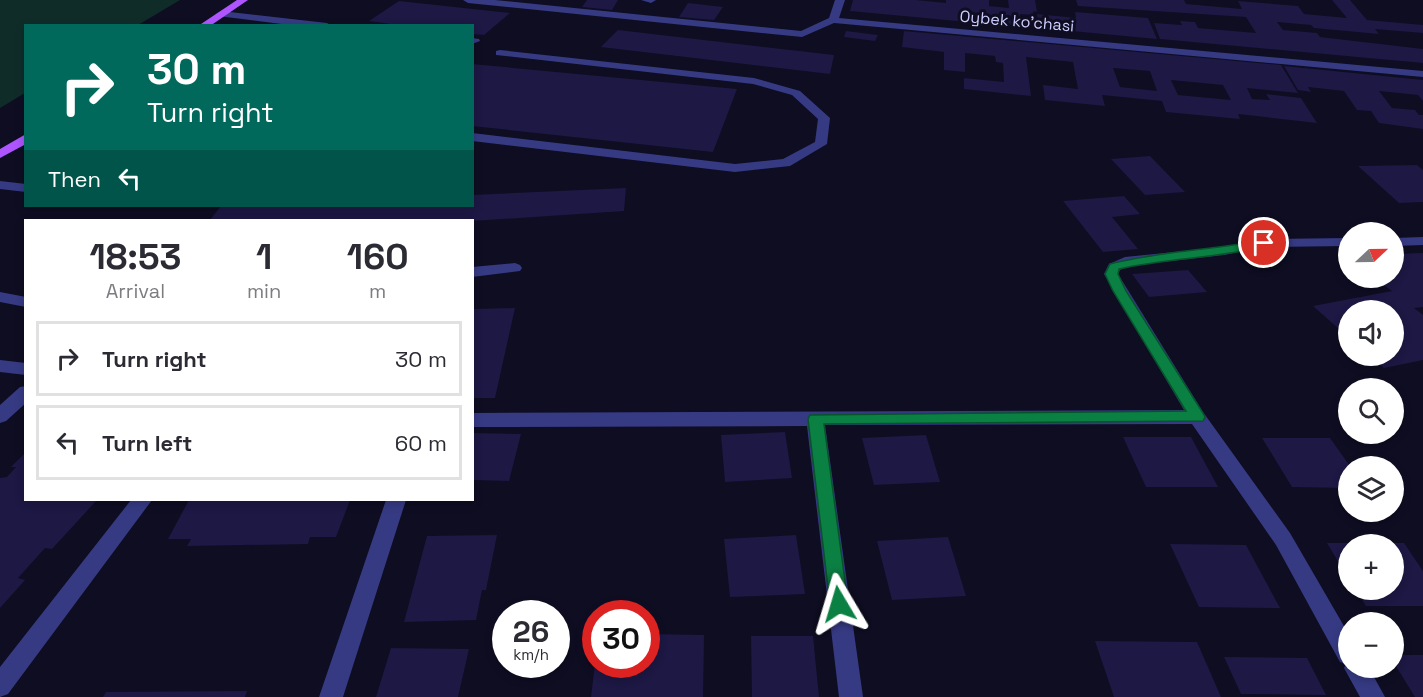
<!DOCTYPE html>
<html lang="en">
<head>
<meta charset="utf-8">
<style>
  body { margin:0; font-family:"Space Grotesk",sans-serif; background:#f7f7f7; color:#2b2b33; height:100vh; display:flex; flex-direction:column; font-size:22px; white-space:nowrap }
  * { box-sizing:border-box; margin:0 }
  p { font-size:20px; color:#7c7c81 }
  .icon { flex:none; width:33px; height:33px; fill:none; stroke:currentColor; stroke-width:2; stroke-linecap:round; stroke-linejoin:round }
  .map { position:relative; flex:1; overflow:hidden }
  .sheet { position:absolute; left:24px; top:219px; width:450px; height:282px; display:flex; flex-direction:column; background:#fff; border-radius:0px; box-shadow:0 3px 9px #0003 }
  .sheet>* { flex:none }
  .banner { position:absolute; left:24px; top:24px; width:450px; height:183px; border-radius:0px; box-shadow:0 3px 9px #0003; background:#00695c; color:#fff; overflow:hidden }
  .needle { width:39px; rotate:68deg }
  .tools { position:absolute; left:1338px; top:222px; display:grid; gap:12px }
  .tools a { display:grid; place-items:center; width:66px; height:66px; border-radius:50%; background:#fff; box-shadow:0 3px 9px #0003; font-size:30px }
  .speed { position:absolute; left:492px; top:600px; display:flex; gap:12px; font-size:30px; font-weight:700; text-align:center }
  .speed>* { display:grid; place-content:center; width:78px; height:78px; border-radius:50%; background:#fff; box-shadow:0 3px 9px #0003; line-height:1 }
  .speed small { font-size:15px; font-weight:400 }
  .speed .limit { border:9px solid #d22; background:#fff; color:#111 }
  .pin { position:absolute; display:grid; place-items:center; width:51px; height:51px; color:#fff; margin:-26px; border:3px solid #fff; border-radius:50%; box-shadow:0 2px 6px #0007 }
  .me { position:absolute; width:66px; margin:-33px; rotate:353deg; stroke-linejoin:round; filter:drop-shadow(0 0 4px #0008) }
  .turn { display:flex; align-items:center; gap:21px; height:126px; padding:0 24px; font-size:27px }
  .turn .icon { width:78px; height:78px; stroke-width:2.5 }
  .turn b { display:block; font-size:42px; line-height:51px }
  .then { display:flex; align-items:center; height:57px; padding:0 24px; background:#0003; gap:12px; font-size:22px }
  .eta { display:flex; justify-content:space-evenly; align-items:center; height:102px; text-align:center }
  .eta b { font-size:36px; font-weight:700; line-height:42px }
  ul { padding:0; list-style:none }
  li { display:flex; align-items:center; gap:18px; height:75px; margin:0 12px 9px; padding:0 12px; border:3px solid #e1e1e2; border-radius:0px }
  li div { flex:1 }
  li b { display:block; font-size:22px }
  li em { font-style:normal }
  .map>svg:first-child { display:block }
  .green { fill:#102c29 }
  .building { fill:#1d1844; fill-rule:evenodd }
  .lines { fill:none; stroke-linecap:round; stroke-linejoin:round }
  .service { fill:#363a83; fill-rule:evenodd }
  .minor { fill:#363a83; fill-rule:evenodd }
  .primary { fill:#af55ff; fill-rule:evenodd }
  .route { fill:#0b8043; stroke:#07532c; stroke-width:1.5 }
  .labels { text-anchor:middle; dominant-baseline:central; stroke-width:6; stroke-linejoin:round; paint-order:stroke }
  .far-street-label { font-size:16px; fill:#cfceff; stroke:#0e0d22 }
</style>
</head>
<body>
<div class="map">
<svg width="1423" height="697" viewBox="0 0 1423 697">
  <rect width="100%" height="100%" fill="#0e0d22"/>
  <path class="green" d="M0,0H180L138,25L26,26L25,93L0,108Z"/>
  <path class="building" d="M587,0H618L612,10L582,7Z
    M853,0H916L946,3V0H989V6L1009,8L1008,0H1035L1037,12L1033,11L1034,15L1020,14L1021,27L850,11Z
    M1076,0H1184L1186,4L1242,9L1238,1L1298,6L1304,14L1347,18L1332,0H1350L1367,20L1423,25V33L1375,29L1379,34L1314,28L1311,25L1277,22L1283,30L1317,33L1320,37L1423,49V63L1160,39L1154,23L1182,25L1180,21L1195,22L1198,28L1256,33L1246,17L1078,6Z
    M399,1L510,13L484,35L472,34V26H405L369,21Z
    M688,3L723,7L714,20L679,17Z
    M1075,12L1148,18L1157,39L1039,28L1037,14L1076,18Z
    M618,30L834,55L830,74L601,47Z
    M846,31L878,35L875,41L844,37Z
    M904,31L1281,65L1298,93L1247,88L1252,99L1270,100L1266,94L1301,98L1317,123L1238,114L1240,119L1166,112L1162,101L1102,95L1105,106L1045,100L1043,85L1078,89L1073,62L1026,57L1031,96L964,89V78L1004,82L1003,63L996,62L995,56L965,53V72L944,70V52L902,47ZM1113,68L1150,71L1157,91L1120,87ZM1171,80L1223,85L1231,100L1178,95Z
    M472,64L737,89L713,152L472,126Z
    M1284,66L1423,80V101L1418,95L1379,91L1392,108L1415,110L1419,115H1423V129L1379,123L1371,111L1357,110L1344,91L1308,87L1311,92L1298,90Z
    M1150,156L1185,192L1145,195L1111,159Z
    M1417,165L1423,170V202L1399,203L1358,166Z
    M626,188L624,211L472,221L210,220L221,206H472V195Z
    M1124,196L1140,214L1112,217L1138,249L1103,252L1063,201Z
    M1423,253V307L1414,308L1423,315V360L1384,368L1370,356H1394V310H1348V337L1313,306L1392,291L1374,278H1394V254Z
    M1188,270L1207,292L1149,297L1132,274Z
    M515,308L495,398H472V309Z
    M785,432L792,478L725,482L721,435Z
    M472,433L521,434L509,481L472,480Z
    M926,435L940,482L874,485L862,438Z
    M1123,437H1191L1218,487H1146Z
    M1262,438H1330L1350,466L1348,488L1292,487Z
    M26,452V500H97L52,549L45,548L18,578L25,580L0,608V478L7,477L16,467H11Z
    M189,500H350L336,537H310L308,544L187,546L191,539H168Z
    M497,535L486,590H482L476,620L404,622L427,536Z
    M796,535L805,594L730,597L724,539Z
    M948,537L966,596L892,600L877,541Z
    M1327,543H1348V578Z
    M1394,543H1404L1423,571V606H1366L1356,590H1394Z
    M1170,544L1246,545L1280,608L1199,607Z
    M646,634L704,635L703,697H591L595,664H646Z
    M751,636H813L819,697H752Z
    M1095,641L1197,642L1221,697H1114Z
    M391,648L469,649L458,697H376Z
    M1394,655H1423V697H1415L1394,663Z
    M1224,657L1307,658L1326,695L1241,694Z
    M247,691L245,697H103L106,692Z"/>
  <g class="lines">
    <path class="service" d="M641,0H656L651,3Z
      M221,11L327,23L332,26H297L218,16L216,14Z
      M472,38L479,39L480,41L472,44Z
      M500,50L754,78L800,91L830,118L827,144L790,166L735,172L472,141V133L735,164L783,159L815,142L818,119L792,95L753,84L496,55V51Z
      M0,181L26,184V192L0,189Z
      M0,360L26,363V375L0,372Z
      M26,386V403L6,421L0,423V405L20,387Z
      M131,500H152L8,694L0,697V667Z"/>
    <path class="minor" d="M463,0H495L801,31L829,18L835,0H845L839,18L1423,71V77L834,23L802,37L468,3Z
      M1423,237V245L1394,246V238Z
      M1348,238V246L1264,247L1224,255L1128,266L1120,270L1118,274L1203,412L1290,533L1348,633V668H1369L1385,697H1360L1344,668L1346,664L1340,662L1276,545L1192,424L825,425L863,697H839L807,426L472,427V413L1184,410L1104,274L1109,264L1125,257L1224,247L1264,239Z
      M515,263L520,265L522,268L520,271L472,277V267Z
      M0,292L26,297V307L0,302Z
      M386,500H406L343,697H319Z"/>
    <path class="primary" d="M237,0H248L210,26H198Z
      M26,134V144L0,158V149Z"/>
  </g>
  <path class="route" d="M1264,240L1268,241V246C1219,258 1168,258 1119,269L1118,274L1126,291L1203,413L1205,417L1203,421L824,424L848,604L845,610L839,613L833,610L830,604L808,419L810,415L1186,411L1113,291L1105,274L1110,264C1160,251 1213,250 1264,240Z"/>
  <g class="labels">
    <g class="far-street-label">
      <text transform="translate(1017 21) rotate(5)">Oybek ko'chasi</text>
    </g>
  </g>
</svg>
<div class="tools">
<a><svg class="needle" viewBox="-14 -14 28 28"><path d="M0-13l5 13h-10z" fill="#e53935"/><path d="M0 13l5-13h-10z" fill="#7c7c81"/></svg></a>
<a><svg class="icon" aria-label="sound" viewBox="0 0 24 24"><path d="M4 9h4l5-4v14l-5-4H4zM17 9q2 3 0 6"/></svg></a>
<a><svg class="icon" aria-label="search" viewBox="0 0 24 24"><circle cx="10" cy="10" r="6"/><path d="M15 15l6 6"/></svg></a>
<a><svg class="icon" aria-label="layers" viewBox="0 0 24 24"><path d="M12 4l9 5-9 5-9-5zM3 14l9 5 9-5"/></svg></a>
<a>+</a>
<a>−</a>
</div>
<div class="speed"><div>26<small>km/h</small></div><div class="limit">30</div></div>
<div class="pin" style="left:1264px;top:243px;background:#d93025"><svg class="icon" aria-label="arrive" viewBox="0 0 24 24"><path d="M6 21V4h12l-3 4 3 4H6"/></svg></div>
<svg class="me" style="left:839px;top:604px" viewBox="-20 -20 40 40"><path d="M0-17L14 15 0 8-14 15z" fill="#0b8043" stroke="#fff" stroke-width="4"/></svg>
<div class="banner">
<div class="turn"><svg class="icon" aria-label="right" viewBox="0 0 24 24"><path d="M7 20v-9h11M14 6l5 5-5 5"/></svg><div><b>30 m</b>Turn right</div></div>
<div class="then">Then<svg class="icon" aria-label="left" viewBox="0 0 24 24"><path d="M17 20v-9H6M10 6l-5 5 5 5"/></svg></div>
</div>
<section class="sheet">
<div class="eta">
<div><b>18:53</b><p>Arrival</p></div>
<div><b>1</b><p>min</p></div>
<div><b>160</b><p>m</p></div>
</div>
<ul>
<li><svg class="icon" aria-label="right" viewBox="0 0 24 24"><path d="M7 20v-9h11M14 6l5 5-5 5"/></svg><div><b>Turn right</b></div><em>30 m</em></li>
<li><svg class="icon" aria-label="left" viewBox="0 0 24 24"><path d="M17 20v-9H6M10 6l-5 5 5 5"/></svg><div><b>Turn left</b></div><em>60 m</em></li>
</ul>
</section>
</div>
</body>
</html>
